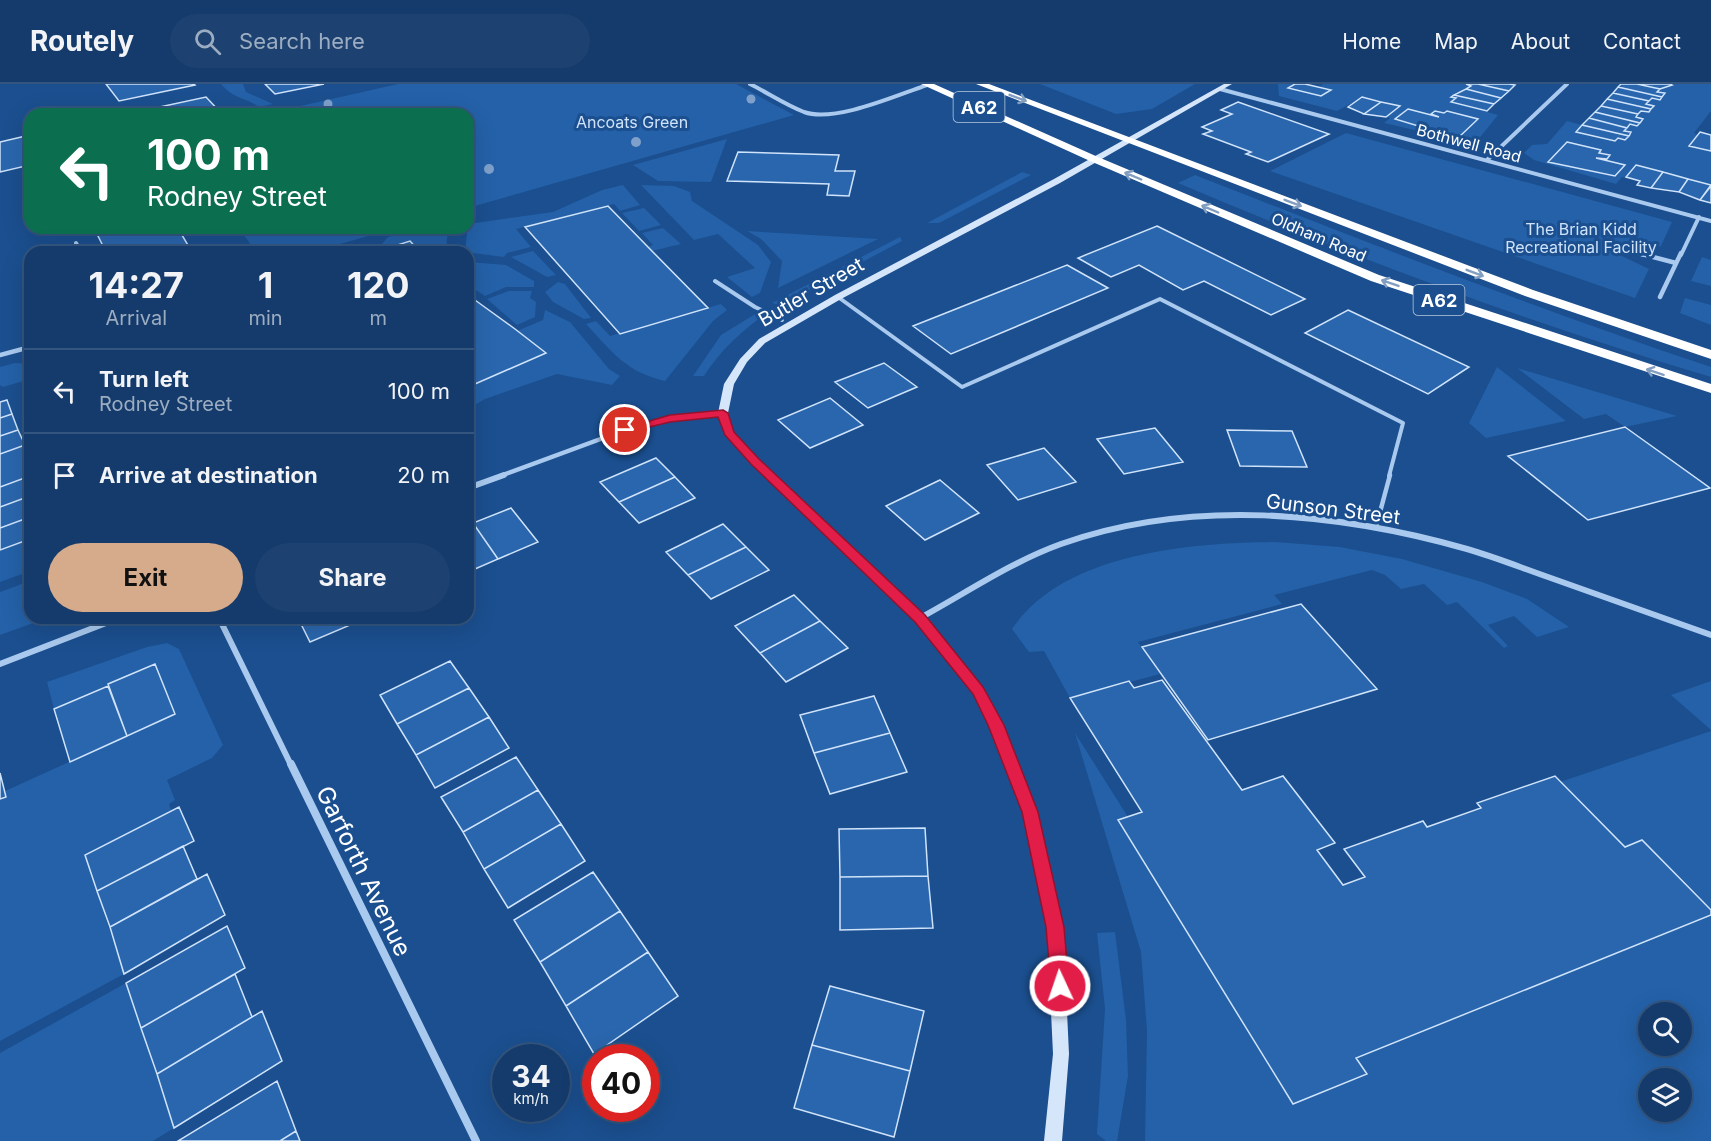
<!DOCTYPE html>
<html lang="en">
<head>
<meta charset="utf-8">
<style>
  body { margin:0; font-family:Inter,sans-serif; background:#1d4271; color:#f1f3f6; height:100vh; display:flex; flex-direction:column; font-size:22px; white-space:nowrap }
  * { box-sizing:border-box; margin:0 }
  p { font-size:20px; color:#9dadc1 }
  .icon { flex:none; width:33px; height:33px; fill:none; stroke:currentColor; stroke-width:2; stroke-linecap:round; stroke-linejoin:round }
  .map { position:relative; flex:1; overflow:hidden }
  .drawer { position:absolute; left:24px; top:162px; width:450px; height:378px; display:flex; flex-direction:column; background:#143b6b; border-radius:18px; box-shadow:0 6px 24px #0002,0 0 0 2px #33557e }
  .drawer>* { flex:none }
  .top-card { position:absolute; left:24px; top:24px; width:450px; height:126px; border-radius:18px; box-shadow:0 6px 24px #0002,0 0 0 2px #33557e; background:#0b6e4f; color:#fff; overflow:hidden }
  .fabs { position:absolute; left:1638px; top:918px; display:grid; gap:12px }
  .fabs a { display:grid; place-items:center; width:54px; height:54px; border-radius:50%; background:#143b6b; box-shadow:0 6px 24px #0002,0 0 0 2px #33557e; font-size:30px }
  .speed { position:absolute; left:492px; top:960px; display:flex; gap:12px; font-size:30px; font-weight:700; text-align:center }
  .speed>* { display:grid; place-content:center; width:78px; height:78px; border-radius:50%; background:#143b6b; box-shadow:0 6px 24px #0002,0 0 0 2px #33557e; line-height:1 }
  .speed small { font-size:15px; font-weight:400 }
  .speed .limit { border:9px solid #d22; background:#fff; color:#111 }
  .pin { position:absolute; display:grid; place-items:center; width:51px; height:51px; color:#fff; margin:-26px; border:3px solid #fff; border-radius:50%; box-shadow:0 2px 6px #0007 }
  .me { position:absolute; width:66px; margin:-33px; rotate:357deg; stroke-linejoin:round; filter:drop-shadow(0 0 4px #0008) }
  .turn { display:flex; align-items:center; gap:21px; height:126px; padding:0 24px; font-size:27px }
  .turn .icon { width:78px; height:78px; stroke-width:2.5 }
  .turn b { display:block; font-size:42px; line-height:51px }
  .eta { display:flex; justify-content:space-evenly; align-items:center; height:102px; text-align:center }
  .eta b { font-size:36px; font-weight:700; line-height:42px }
  .button { display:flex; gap:12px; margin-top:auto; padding:12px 24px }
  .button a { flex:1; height:69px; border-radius:36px; background:#d6ab8b; color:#111; font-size:24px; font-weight:700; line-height:69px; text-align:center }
  .button a+a { background:#1d4271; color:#f1f3f6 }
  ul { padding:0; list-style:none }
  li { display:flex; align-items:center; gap:18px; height:84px; padding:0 24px; border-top:2px solid #33557e }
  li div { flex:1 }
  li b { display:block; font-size:22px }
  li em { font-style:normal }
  header { display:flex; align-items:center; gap:36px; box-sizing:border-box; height:84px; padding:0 30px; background:#143b6b; border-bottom:2px solid #33557e }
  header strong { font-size:28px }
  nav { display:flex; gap:33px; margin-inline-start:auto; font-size:21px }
  .search { width:420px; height:54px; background:#1d4271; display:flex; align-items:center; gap:15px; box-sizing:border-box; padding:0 21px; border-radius:33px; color:#9dadc1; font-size:22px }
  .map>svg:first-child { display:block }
  .green { fill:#2461a8; fill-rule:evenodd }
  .building { fill:#2a66ad; stroke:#cfe3fa; stroke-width:1.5 }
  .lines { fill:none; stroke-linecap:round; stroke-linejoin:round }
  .lane-far1 { stroke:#a9c9ee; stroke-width:4 }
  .lane { stroke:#a9c9ee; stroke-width:4.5 }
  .street-far3 { stroke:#a9c9ee; stroke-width:4 }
  .street-far2 { stroke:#a9c9ee; stroke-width:4.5 }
  .street-far1 { stroke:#a9c9ee; stroke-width:6 }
  .street { stroke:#a9c9ee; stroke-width:8 }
  .secondary { fill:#d6e6fa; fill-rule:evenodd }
  .highway { fill:#fff; fill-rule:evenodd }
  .tree { fill:#7ea0ca }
  .oneway { stroke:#829ec1 }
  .route { fill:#e11d48; stroke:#92132f; stroke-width:1.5 }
  .labels { text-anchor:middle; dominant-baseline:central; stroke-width:6; stroke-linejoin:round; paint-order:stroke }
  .far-park-label { font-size:16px; fill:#cfe3fa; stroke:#1b4f8f }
  .far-street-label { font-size:16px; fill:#fff; stroke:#1b4f8f }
  .shield { fill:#1b4f8f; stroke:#bbcadd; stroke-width:1.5 }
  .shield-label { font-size:18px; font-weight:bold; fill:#fff }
  .street-label { font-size:20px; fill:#fff; stroke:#1b4f8f }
  .near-street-label { font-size:24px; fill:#fff; stroke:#1b4f8f }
</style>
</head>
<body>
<header>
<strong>Routely</strong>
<div class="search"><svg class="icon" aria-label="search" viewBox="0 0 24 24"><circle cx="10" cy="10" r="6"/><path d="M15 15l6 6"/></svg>Search here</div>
<nav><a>Home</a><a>Map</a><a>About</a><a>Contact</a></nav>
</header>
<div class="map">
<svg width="1711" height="1057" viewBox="0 0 1711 1057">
  <rect width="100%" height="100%" fill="#1b4f8f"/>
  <path class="green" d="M221,0H243L246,8L273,20L259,23C243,12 235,16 221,0Z
    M398,0H736L794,31L468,124V30H265Z
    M1040,0H1195L1152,25L1116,30Z
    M1278,0H1295L1289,4L1321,12L1330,7L1319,3L1323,0H1466L1471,2L1462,9L1457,8L1451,13L1456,14L1452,18L1498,31L1477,57H1462L1384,39L1390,34L1386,33L1399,22L1363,13L1337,27L1279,12ZM1435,27L1444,29L1458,54L1424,45L1440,32L1432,30Z
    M1673,0H1711V27L1694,49L1698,51L1690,62L1711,67V101L1636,81L1626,93H1622L1616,100L1534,76L1524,69L1532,61L1547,60L1567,37L1582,41L1577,48L1615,57L1618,54L1625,56L1631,49L1624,47L1630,40L1637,42L1643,36L1636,33L1641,27L1649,28L1654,22L1646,20L1652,14L1660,16L1664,10L1657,8L1663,2L1670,3ZM1567,58L1601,66L1599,69L1610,72L1607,75L1596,74L1625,81L1615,92L1548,78Z
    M1346,49L1672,138L1661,162L1653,164L1630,159L1622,172L1649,185L1635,214L1270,87Z
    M727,55L711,98L658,97L633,81Z
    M1022,88L1031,91L939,139H927Z
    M1195,91C1366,158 1537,225 1711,283V293C1529,239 1353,173 1178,99Z
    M623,101L640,121L620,127L614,120L516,145L531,163L507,169L504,173L465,168L468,140L553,128L602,106Z
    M641,101L674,102L690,108L692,117L758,161L771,178L760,209L752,213L727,193L755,184L718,150L694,156Z
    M644,124L661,141L639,147L622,129Z
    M239,144H396L312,168H256Z
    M448,144L446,168H420L410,157L375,168L388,153L412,146Z
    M663,144L681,160L652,167L648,163L653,161L642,149Z
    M747,147L878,155L778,204L782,177L761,155Z
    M900,153L902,157L781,221L772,219Z
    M533,167L556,191L547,193L511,173Z
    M1702,173L1711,176V202L1691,197Z
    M468,178L506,181L534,197V203H506L485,212L468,201Z
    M558,198L565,200L591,234L584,235L553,218L545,208Z
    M509,207H532L530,214L536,218L535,233L517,241L487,215Z
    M1685,214L1711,221V241L1680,229Z
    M721,220L727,226L713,237L665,297C626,288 612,268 586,240L596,237L610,252Z
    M765,224L771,226C744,245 722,264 704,292H693L721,251Z
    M545,226L570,238L609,285L620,292L612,301L557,290L485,315L468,325V303L546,269L517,247L543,236Z
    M15,279L30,280V295L3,303L0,301V283Z
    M1497,283L1566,337L1486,354L1469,339Z
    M1517,284L1677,332L1625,343L1606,330L1584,335Z
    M30,455V487L0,498V466Z
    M1275,458L1340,463L1402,475L1482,498L1527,515L1569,543L1537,553L1514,532L1488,541L1508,562L1504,564L1457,518L1447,521L1424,500L1401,505L1385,491L1372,486L1274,511L1282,520L1138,558L1160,590L1070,614L1044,567L1029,568L1012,545C1064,468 1192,459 1275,458Z
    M30,497V534H47L0,551V508Z
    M167,559L179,565L223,661L212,674L167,696L175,716L169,720L171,726L85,771L124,890L0,957V715L6,713L5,707L175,630L155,580L54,625L47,598L147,563Z
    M1711,597V646L1671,611Z
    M1711,647V826L1642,756L1625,763L1560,698Z
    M1075,649L1128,733L1119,736L1366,989L1356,974L1711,831V1057H1145L1147,947L1141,868ZM1648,928H1682V962H1648ZM1648,994H1682V1028H1648Z
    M1115,848L1126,936L1128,992L1117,1057H1106L1097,1050L1105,925L1097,849Z
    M126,899L174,1044L153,1057H0V969Z"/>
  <path class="building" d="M106,0H194L195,1L119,17Z
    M265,0H324L275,10Z
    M1295,0H1305L1331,6L1321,12L1288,4Z
    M1466,0H1478L1509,7L1501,14L1466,5L1471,2Z
    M1478,0H1509L1515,1L1509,7Z
    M1621,0H1637L1660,5L1657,8L1665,9L1662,13L1618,3Z
    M1637,0H1670L1672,1L1660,5Z
    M1618,3L1662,13L1660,16L1652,14L1649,17L1613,9Z
    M1466,5L1501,14L1494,20L1454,11Z
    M1613,9L1649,17L1646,20L1654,22L1651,25L1607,15Z
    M1454,11L1494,20L1487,27L1451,18L1456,14L1451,13Z
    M206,13L222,30H127Z
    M1362,13L1381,18L1364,30L1348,23Z
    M1607,15L1651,25L1649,28L1641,27L1638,30L1601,22Z
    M1238,18L1329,50L1268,78L1246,70L1251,68L1203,50L1212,47L1202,43L1232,30L1221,26Z
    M1381,18L1400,22L1386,33L1364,30Z
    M1601,22L1638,30L1636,33L1643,35L1640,39L1595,28Z
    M1408,25L1439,33L1431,30L1435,27L1444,29L1447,27L1478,35L1458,54L1395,35Z
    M1595,28L1640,39L1637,42L1630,40L1627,44L1589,34Z
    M1589,34L1627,44L1624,47L1631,48L1629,52L1582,41Z
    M1582,41L1629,52L1625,56L1618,54L1615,57L1576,48Z
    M1700,48L1711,51V67L1689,62Z
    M30,51V81L0,88V58Z
    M1567,58L1601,66L1599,69L1610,71L1607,75L1596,74L1625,81L1615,92L1548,78Z
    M738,68L839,71L835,87H855L849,112L827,111L829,100L727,97Z
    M1636,81L1663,88L1651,104L1637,101L1640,97L1626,93Z
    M1663,88L1688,95L1679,108L1651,104Z
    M1688,95L1711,101L1700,116L1679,108Z
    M1711,102V119L1700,116Z
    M608,122L648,163L708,224L620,250L525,143Z
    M1157,142L1305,215L1271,231L1204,197L1183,206L1139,181L1111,193L1078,174Z
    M94,144H188L179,146L192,168H106Z
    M410,157L420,168H375Z
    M1067,181L1108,204L951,270L913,242Z
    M468,211L515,245L546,269L468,303Z
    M1348,226L1469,283L1428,310L1305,249Z
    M884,279L917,303L868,324L835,298Z
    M830,314L863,341L810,364L778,336Z
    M7,316L12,330L0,334V318Z
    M12,330L18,346L0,352V334Z
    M1625,343L1710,404L1588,436L1508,372Z
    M1155,344L1183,378L1124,390L1097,355Z
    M18,346L25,361L0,370V352Z
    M1227,346L1292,347L1307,383L1240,382Z
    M25,361L30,375V392L0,403V370Z
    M1044,364L1076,398L1018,416L987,381Z
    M656,374L675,393L619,418L600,398Z
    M30,392V412L0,423V403Z
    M675,393L695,414L639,439L619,418Z
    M940,396L979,429L925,456L886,422Z
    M30,412V433L0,444V423Z
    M511,424L538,458L498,475L473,439Z
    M30,433V455L0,466V444Z
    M473,439L498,475L468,488V441Z
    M723,440L746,463L688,491L666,468Z
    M746,463L769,486L711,515L688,491Z
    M794,511L820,537L760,569L735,542Z
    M1301,520L1377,605L1208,656L1142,563Z
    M298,534H352L355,539L310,558Z
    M820,537L848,564L786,598L760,569Z
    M450,577L469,604L397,640L380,611Z
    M155,580L175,630L127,652L108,600Z
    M1162,596L1242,706L1283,692L1335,759L1317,766L1343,801L1365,793L1344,765L1423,737L1427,743L1481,724L1477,719L1555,692L1625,763L1642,756L1711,826V831L1356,974L1367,990L1293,1020L1118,736L1142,728L1070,614L1129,597L1134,604Z
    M108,602L127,652L70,678L54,625Z
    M469,604L489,633L416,671L397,640Z
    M874,612L890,649L814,669L800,631Z
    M489,633L509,664L435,704L416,671Z
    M890,649L907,688L830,710L814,669Z
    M516,673L538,706L463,748L441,713Z
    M0,689L6,713L0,715Z
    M538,706L561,740L484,785L463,748Z
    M179,723L194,757L97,807L85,771Z
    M561,740L585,777L508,824L484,785Z
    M925,744L928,792L840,793L839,745Z
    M183,762L197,795L110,843L97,807Z
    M593,788L620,827L540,878L514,836Z
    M207,790L225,831L124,890L110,843Z
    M928,792L933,844L840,846V793Z
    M620,827L648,868L566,922L540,878Z
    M227,842L245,884L141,944L126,899Z
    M648,868L678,912L594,970L566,922Z
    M235,890L252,933L157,990L141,944Z
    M830,902L924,927L910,987L812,961Z
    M262,927L282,977L174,1044L157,990Z
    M812,961L910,987L894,1053L794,1024Z
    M277,997L296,1047L280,1057H178Z
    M296,1047L300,1057H280Z"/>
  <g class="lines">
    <path class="lane-far1" d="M715,197L755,223L782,236
      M838,213L962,303L1160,215L1403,339L1389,392"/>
    <path class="lane" d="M1376,443L1390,391"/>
    <path class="street-far3" d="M750,0C768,9 786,21 804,28C835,39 897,11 927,1
      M1220,5L1711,137
      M1487,76L1567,0
      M76,159L81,168
      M342,168L353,165
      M1634,168L1644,171
      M1681,171L1699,133"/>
    <path class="street-far2" d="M1638,169L1676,179
      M1660,213L1681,169
      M0,271L30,263
      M500,392L625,346L670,334L723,329"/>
    <path class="street-far1" d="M468,404L504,391
      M219,534L291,681
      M920,534C966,509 1011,478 1061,460C1190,414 1337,428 1467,465C1495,473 1522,484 1548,493C1603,513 1657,532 1711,551
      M0,580L119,534"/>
    <path class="street" d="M291,680L476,1057"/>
    <path class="secondary" d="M1224,0H1232L1060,99L841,215L765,259L747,278L734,300L728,329L734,348L759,375L924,531L983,603L1003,641L1037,728L1063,843L1069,970L1062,1057H1044L1053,970L1047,843L1023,728L989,641L973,610L916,537L751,379L724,349L718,329L724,300L740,275L759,255L835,211L1054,95Z"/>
    <path class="highway" d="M921,0H934L1098,73L1379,191L1711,300V309L1371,197L1090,77Z
      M976,0H989L1533,206L1711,266V275L1525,212Z"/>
  </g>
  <g class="tree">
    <circle cx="751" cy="15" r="4.5"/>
    <circle cx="328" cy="20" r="4.5"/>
    <circle cx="636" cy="58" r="5"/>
    <circle cx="489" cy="85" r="5"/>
  </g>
  <defs><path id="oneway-shaft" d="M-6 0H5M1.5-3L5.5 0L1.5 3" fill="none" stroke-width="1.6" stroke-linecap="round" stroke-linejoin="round" transform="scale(1.5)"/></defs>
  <g class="oneway">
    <use href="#oneway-shaft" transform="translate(1018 14) rotate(21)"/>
    <use href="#oneway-shaft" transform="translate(1133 92) rotate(-157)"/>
    <use href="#oneway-shaft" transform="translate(1293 119) rotate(21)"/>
    <use href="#oneway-shaft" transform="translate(1210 125) rotate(-157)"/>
    <use href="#oneway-shaft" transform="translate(1475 189) rotate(21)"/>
    <use href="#oneway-shaft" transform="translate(1390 199) rotate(-161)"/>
    <use href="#oneway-shaft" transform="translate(1655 288) rotate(-162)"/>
  </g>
  <path class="route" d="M723,326L728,329L734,348L759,375L925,531L983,603L1004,641L1038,728L1064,843L1069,902L1066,908L1060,911L1053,908L1051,902L1046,843L1022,728L988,641L973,610L915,538L751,380L725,351L718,333L670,338L625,349L619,346L670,331Z"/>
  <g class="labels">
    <g class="far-park-label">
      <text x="632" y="38">Ancoats Green</text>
      <text x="1581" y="145">The Brian Kidd<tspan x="1581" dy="18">Recreational Facility</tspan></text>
    </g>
    <g class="far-street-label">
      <text transform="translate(1469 59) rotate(15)">Bothwell Road</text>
      <text transform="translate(1319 153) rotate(23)">Oldham Road</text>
    </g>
    <g class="shield">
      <rect x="953.5" y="8" width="51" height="30" rx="4.5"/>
      <rect x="1413.5" y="201" width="51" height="30" rx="4.5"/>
    </g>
    <g class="shield-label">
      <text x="979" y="23">A62</text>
      <text x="1439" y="216">A62</text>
    </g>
    <g class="street-label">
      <text transform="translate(811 208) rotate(-30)">Butler Street</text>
      <text transform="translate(1333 425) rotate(7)">Gunson Street</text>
    </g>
    <g class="near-street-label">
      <text transform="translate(364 787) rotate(64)">Garforth Avenue</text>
    </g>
  </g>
</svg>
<div class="fabs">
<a><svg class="icon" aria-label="search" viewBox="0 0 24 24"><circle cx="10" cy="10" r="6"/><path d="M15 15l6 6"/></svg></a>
<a><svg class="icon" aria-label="layers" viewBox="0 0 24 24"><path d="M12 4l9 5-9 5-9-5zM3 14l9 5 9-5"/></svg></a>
</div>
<div class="speed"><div>34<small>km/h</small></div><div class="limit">40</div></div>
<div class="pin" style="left:625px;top:346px;background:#d93025"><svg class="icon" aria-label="arrive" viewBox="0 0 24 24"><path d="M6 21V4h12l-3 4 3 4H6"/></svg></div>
<svg class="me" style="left:1060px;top:902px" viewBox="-20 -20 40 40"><circle r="17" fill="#e11d48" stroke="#fff" stroke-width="3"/><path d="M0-11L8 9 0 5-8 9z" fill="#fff"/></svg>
<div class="top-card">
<div class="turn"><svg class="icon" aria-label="left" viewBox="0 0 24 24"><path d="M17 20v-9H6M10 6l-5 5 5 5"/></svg><div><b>100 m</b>Rodney Street</div></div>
</div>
<section class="drawer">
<div class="eta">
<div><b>14:27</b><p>Arrival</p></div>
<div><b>1</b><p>min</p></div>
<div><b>120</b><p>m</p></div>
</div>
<ul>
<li><svg class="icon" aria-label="left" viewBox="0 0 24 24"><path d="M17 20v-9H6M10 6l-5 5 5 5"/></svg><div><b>Turn left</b><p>Rodney Street</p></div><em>100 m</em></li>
<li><svg class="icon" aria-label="arrive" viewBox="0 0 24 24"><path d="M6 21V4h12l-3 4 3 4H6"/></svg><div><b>Arrive at destination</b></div><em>20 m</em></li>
</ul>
<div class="button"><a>Exit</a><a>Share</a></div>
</section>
</div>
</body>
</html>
